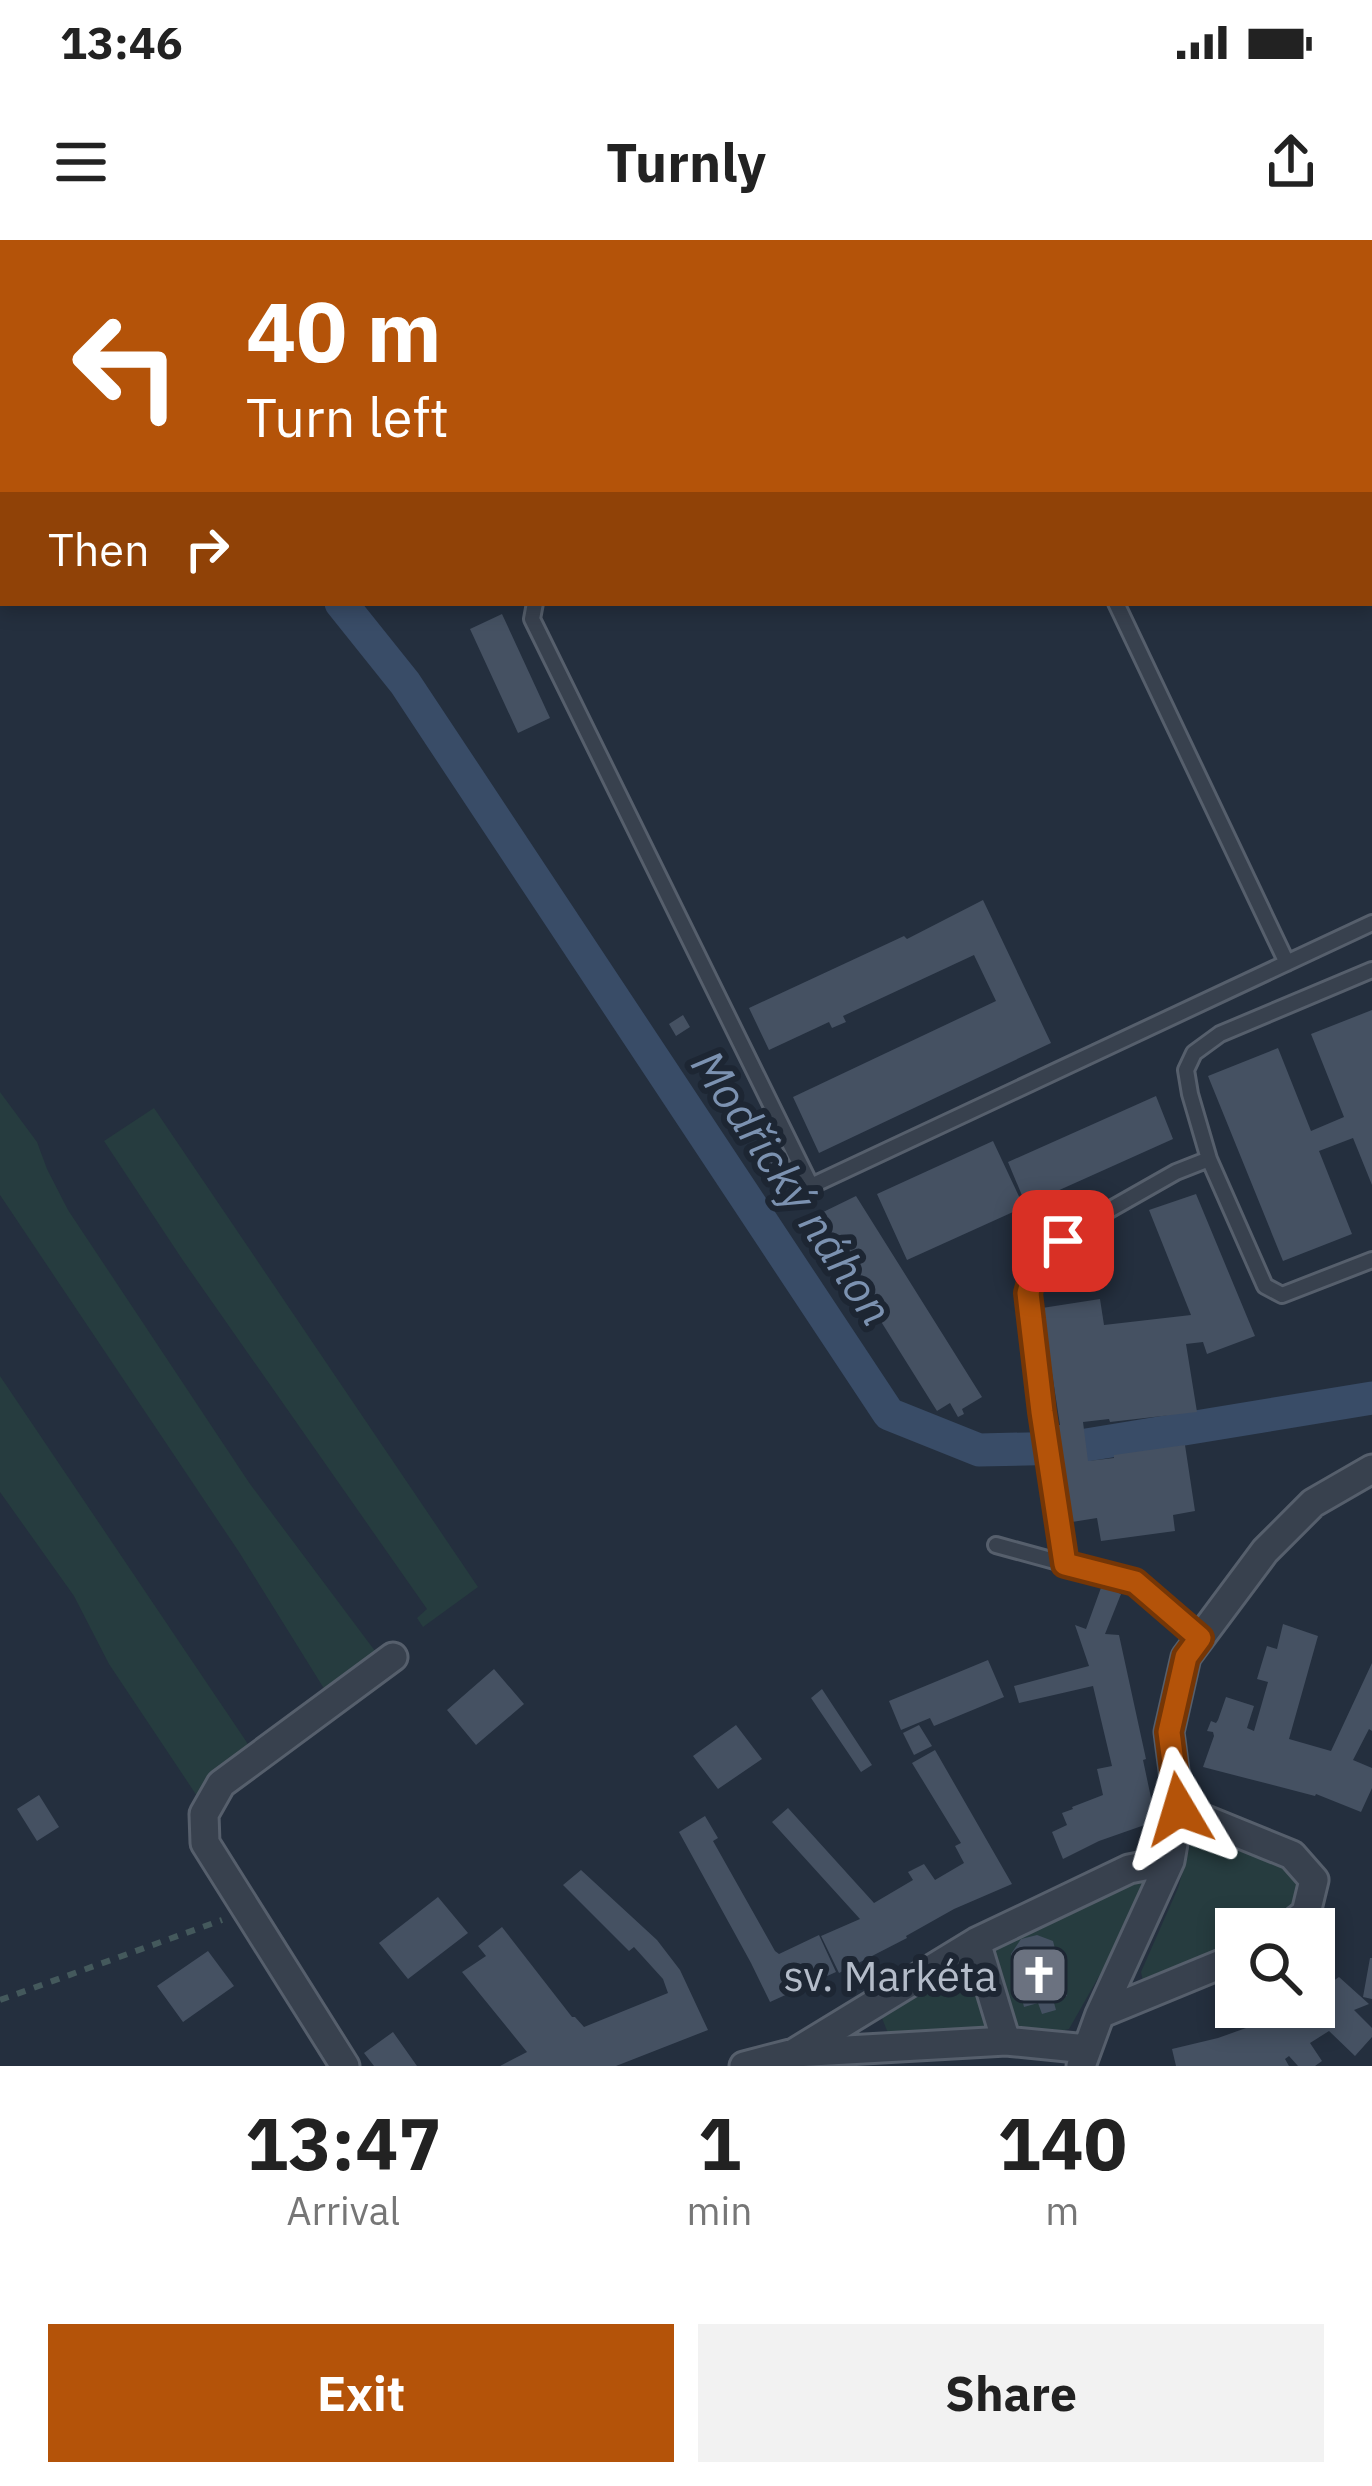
<!DOCTYPE html>
<html lang="en">
<head>
<meta charset="utf-8">
<style>
  body { margin:0; font-family:"IBM Plex Sans",sans-serif; background:#f2f2f2; color:#222; height:100vh; display:flex; flex-direction:column; font-size:45px; white-space:nowrap }
  * { box-sizing:border-box; margin:0 }
  p { font-size:39px; color:#767676 }
  .icon { flex:none; width:66px; height:66px; fill:none; stroke:currentColor; stroke-width:2; stroke-linecap:round; stroke-linejoin:round }
  .map { position:relative; height:1826px; overflow:hidden }
  .sheet { display:flex; flex-direction:column; background:#fff; flex:1 }
  .sheet>* { flex:none }
  .hud { position:absolute; left:0px; top:0px; width:1374px; height:366px; box-shadow:0 6px 18px #0003; background:#b45309; color:#fff; overflow:hidden }
  .controls { position:absolute; left:1215px; top:1668px; display:grid; gap:24px }
  .controls a { display:grid; place-items:center; width:120px; height:120px; border-radius:0px; background:#fff; box-shadow:0 6px 18px #0003; font-size:60px }
  .pin { position:absolute; display:grid; place-items:center; width:102px; height:102px; color:#fff; margin:-51px; border-radius:24px; box-shadow:0 6px 18px #0006 }
  .me { position:absolute; width:132px; margin:-66px; rotate:353deg; stroke-linejoin:round; filter:drop-shadow(0 0 9px #0008) }
  .turn { display:flex; align-items:center; gap:42px; height:252px; padding:0 48px; font-size:54px }
  .turn .icon { width:156px; height:156px; stroke-width:2.5 }
  .turn b { display:block; font-size:84px; line-height:102px }
  .then { display:flex; align-items:center; height:114px; padding:0 48px; background:#0003; gap:24px; font-size:45px }
  .eta { display:flex; justify-content:space-evenly; align-items:center; height:204px; text-align:center }
  .eta b { font-size:72px; font-weight:800; line-height:84px }
  .primary-button { display:flex; gap:24px; margin-top:auto; padding:24px 48px }
  .primary-button a { flex:1; height:138px; border-radius:0px; background:#b45309; color:#fff; font-size:48px; font-weight:800; line-height:138px; text-align:center }
  .primary-button a+a { background:#f2f2f2; color:#222 }
  .status { display:flex; justify-content:space-between; align-items:center; height:84px; padding:0 60px; background:#fff; direction:ltr }
  .status svg { height:33px; fill:currentColor }
  header { display:flex; justify-content:space-between; align-items:center; height:156px; padding:0 48px; background:#fff; font-size:54px; font-weight:800 }
  .map>svg:first-child { display:block }
  .green { fill:#263c3f }
  .water { fill:#394c67 }
  .lines { fill:none; stroke-linecap:round; stroke-linejoin:round }
  .canal { stroke:#394c67; stroke-width:33 }
  .building { fill:#455162 }
  .lane-casing { stroke:#565f6c; stroke-width:20 }
  .street-casing { stroke:#565f6c; stroke-width:33 }
  .path { stroke:#44595c; stroke-width:6; stroke-dasharray:9 9; stroke-linecap:butt }
  .lane { stroke:#38414e; stroke-width:14 }
  .street { stroke:#38414e; stroke-width:27 }
  .route-casing { stroke:#753606; stroke-width:30 }
  .route { stroke:#b45309; stroke-width:21 }
  .labels { text-anchor:middle; dominant-baseline:central; stroke-width:12; stroke-linejoin:round; paint-order:stroke }
  .poi-label { font-size:42px; fill:#b4bcc9; stroke:#1d2633; text-anchor:end }
  .water-label { font-size:45px; font-style:italic; fill:#7c92b1; stroke:#1d2633 }
</style>
</head>
<body>
<div class="status"><b>13:46</b><svg viewBox="0 0 49 12"><path d="M0 12V9h3v3zM5 12V6h3v6zM10 12V3h3v9zM15 12V0h3v12zM26 1h20v11H26zM47 4h2v5h-2z"/></svg></div>
<header><svg class="icon" aria-label="menu" viewBox="0 0 24 24"><path d="M4 6h16M4 12h16M4 18h16"/></svg>Turnly<svg class="icon" aria-label="share" viewBox="0 0 24 24"><path d="M12 15V3M7 8l5-5 5 5M5 13v7h14v-7"/></svg></header>
<div class="map">
<svg width="1372" height="1826" viewBox="0 0 1372 1826">
  <rect width="100%" height="100%" fill="#242f3e"/>
  <path class="green" d="M496,0H759L749,3H399Z
    M0,852L37,902L47,929L68,970L250,1244L375,1411L382,1406L387,1413L328,1455L239,1312L0,955Z
    M154,868L478,1347L423,1387L417,1378L427,1369L182,1019L104,901Z
    M0,1136L252,1510L197,1556L109,1424L74,1356L0,1252Z
    M1200,1592L1286,1623L1303,1646V1658L1275,1689H1236V1711L1144,1745L1141,1732L1178,1648L1193,1596Z
    M1133,1638L1141,1640L1145,1645L1127,1687L1069,1789C1055,1792 1035,1797 1021,1789C1008,1781 992,1733 994,1718C995,1712 999,1706 1002,1700Z
    M957,1726C981,1734 998,1769 981,1791L888,1793L879,1771Z"/>
  <path class="water" d="M0,0H310L295,3H3V74L0,75Z"/>
  <g class="lines">
    <path class="canal" d="M341,363L405,443L889,1174L979,1210L1068,1208L1372,1158"/>
  </g>
  <path class="building" d="M502,374L550,478L518,493L470,389Z
    M983,660L1051,803L819,913L793,857L996,761L974,715L843,776L846,782L832,788L829,782L769,810L749,768L904,696L907,699Z
    M1372,770V945L1353,898L1319,911L1352,994L1283,1021L1208,836L1278,808L1311,891L1344,877L1311,794Z
    M683,775L690,787L676,796L669,784Z
    M1156,856L1173,899L1026,965L1008,922Z
    M993,901L1024,967L907,1020L877,954Z
    M763,909L777,928L765,936L752,917Z
    M1196,954L1255,1096L1207,1114L1203,1102L1186,1104L1197,1172L1110,1182L1109,1179L1083,1182L1088,1221L1114,1218V1215L1185,1205L1195,1271L1173,1275L1175,1291L1101,1301L1097,1278L1072,1282L1064,1226L1061,1227L1056,1185H1060L1042,1068L1100,1059L1104,1085L1191,1075L1149,970Z
    M856,956L982,1157L962,1169L964,1174L958,1177L950,1163L937,1171L815,976Z
    M1102,1345L1121,1354L1105,1394L1119,1395L1146,1519L1143,1520L1156,1581L1099,1601L1063,1619L1052,1592L1067,1585L1062,1573L1073,1569L1072,1567L1103,1555L1097,1529L1112,1526L1093,1446L1019,1463L1014,1446L1089,1426L1075,1385L1086,1389Z
    M1283,1384L1318,1396L1289,1499L1331,1511L1372,1423V1491L1369,1489L1353,1520L1372,1528V1548L1361,1572L1316,1554L1315,1556L1203,1527L1214,1496L1213,1492L1207,1491L1211,1481L1216,1483L1218,1480L1226,1457L1254,1466L1247,1488L1254,1491L1268,1442L1257,1439L1267,1406L1277,1409Z
    M988,1420L1004,1457L934,1486L930,1478L901,1490L889,1461Z
    M494,1429L524,1464L476,1505L447,1470Z
    M822,1449L872,1525L861,1532L811,1458Z
    M736,1485L762,1519L718,1549L693,1516Z
    M919,1485L932,1506L914,1515L903,1493Z
    M935,1510L1012,1644L954,1669L906,1696L907,1698L839,1733L821,1696L860,1679L772,1582L788,1568L874,1663L913,1640L908,1632L924,1624L935,1640L964,1623L955,1606L961,1603L912,1523Z
    M39,1555L59,1587L37,1601L17,1569Z
    M705,1576L718,1598L713,1601L775,1711L779,1714L819,1695L836,1732L770,1762L751,1723L679,1592Z
    M581,1630L657,1700L680,1730L708,1790L616,1826H500L527,1812L462,1732L486,1716L478,1706L502,1687L572,1777H575L584,1787L668,1753L663,1739L634,1707L629,1711L563,1645Z
    M438,1657L468,1693L408,1739L379,1703Z
    M1037,1695L1053,1701L1067,1756L1053,1759L1056,1770L1042,1774L1038,1763L1024,1767L1011,1714L1021,1699Z
    M208,1711L234,1746L183,1782L157,1746Z
    M1370,1718H1372V1759L1363,1757Z
    M1339,1737L1369,1764L1354,1770L1372,1788V1797L1355,1816L1329,1791L1310,1803L1322,1821L1315,1826H1298L1289,1816L1285,1819L1289,1826H1176L1172,1809L1218,1798L1260,1783L1292,1767H1314V1754Z
    M393,1792L417,1826H374L364,1813Z"/>
  <g class="lines">
    <g class="lane-casing">
      <path id="lane" d="M936,0L940,3
        M1088,0L1089,3
        M886,3L892,0
        M535,363L532,379L811,946L1372,683
        M1116,363L1287,723
        M1372,730L1220,794L1194,813L1186,830L1190,854L1209,919L1265,1046L1282,1055L1372,1020
        M996,1305L1135,1343L1200,1398
        M1065,1324L1042,1172L1028,1053L1038,1021L1088,982L1176,932L1209,919"/>
    </g>
    <g class="street-casing">
      <path id="street" d="M1179,1569L1292,1615L1314,1640L1306,1673L1286,1689
        M976,1702L1006,1801
        M1100,1774L1236,1718
        M794,1813L976,1702L1129,1629L1170,1621
        M345,1826L205,1603L204,1574L221,1544L393,1417
        M744,1826L794,1813L1006,1801L1087,1809
        M1081,1826L1100,1774L1170,1621L1179,1569L1169,1492L1186,1417L1265,1311L1313,1263L1372,1229"/>
    </g>
    <path class="path" d="M317,0L318,3
      M1048,0L1055,3
      M797,3L807,0
      M0,126L3,125
      M0,1760L222,1680"/>
    <use href="#lane" class="lane"/>
    <use href="#street" class="street"/>
  </g>
  <g class="lines">
    <g class="route-casing">
      <path id="route" d="M1063,1001L1037,1021L1028,1053L1042,1172L1065,1324L1135,1342L1200,1398L1186,1417L1169,1492L1179,1569"/>
    </g>
    <use href="#route" class="route"/>
  </g>
  <defs>
    <g id="church-square" transform="scale(3)"><rect x="-9" y="-9" width="18" height="18" rx="4" fill="#6b7280" stroke="#1d2633"/><path d="M-1.2-6h2.4v3.5h3.3v2.4h-3.3V6h-2.4V-.1h-3.3v-2.4h3.3Z" fill="#fff"/></g>
  </defs>
  <g fill-rule="evenodd">
    <use href="#church-square" x="1039" y="1735"/>
  </g>
  <g class="labels">
    <g class="poi-label">
      <text x="997" y="1735">sv. Markéta</text>
    </g>
    <g class="water-label">
      <text transform="translate(793 947) rotate(56)">Modřický náhon</text>
    </g>
  </g>
</svg>
<div class="controls">
<a><svg class="icon" aria-label="search" viewBox="0 0 24 24"><circle cx="10" cy="10" r="6"/><path d="M15 15l6 6"/></svg></a>
</div>
<div class="pin" style="left:1063px;top:1001px;background:#d93025"><svg class="icon" aria-label="arrive" viewBox="0 0 24 24"><path d="M6 21V4h12l-3 4 3 4H6"/></svg></div>
<svg class="me" style="left:1179px;top:1569px" viewBox="-20 -20 40 40"><path d="M0-17L14 15 0 8-14 15z" fill="#b45309" stroke="#fff" stroke-width="4"/></svg>
<div class="hud">
<div class="turn"><svg class="icon" aria-label="left" viewBox="0 0 24 24"><path d="M17 20v-9H6M10 6l-5 5 5 5"/></svg><div><b>40 m</b>Turn left</div></div>
<div class="then">Then<svg class="icon" aria-label="right" viewBox="0 0 24 24"><path d="M7 20v-9h11M14 6l5 5-5 5"/></svg></div>
</div>
</div>
<section class="sheet">
<div class="eta">
<div><b>13:47</b><p>Arrival</p></div>
<div><b>1</b><p>min</p></div>
<div><b>140</b><p>m</p></div>
</div>
<div class="primary-button"><a>Exit</a><a>Share</a></div>
</section>
</body>
</html>
